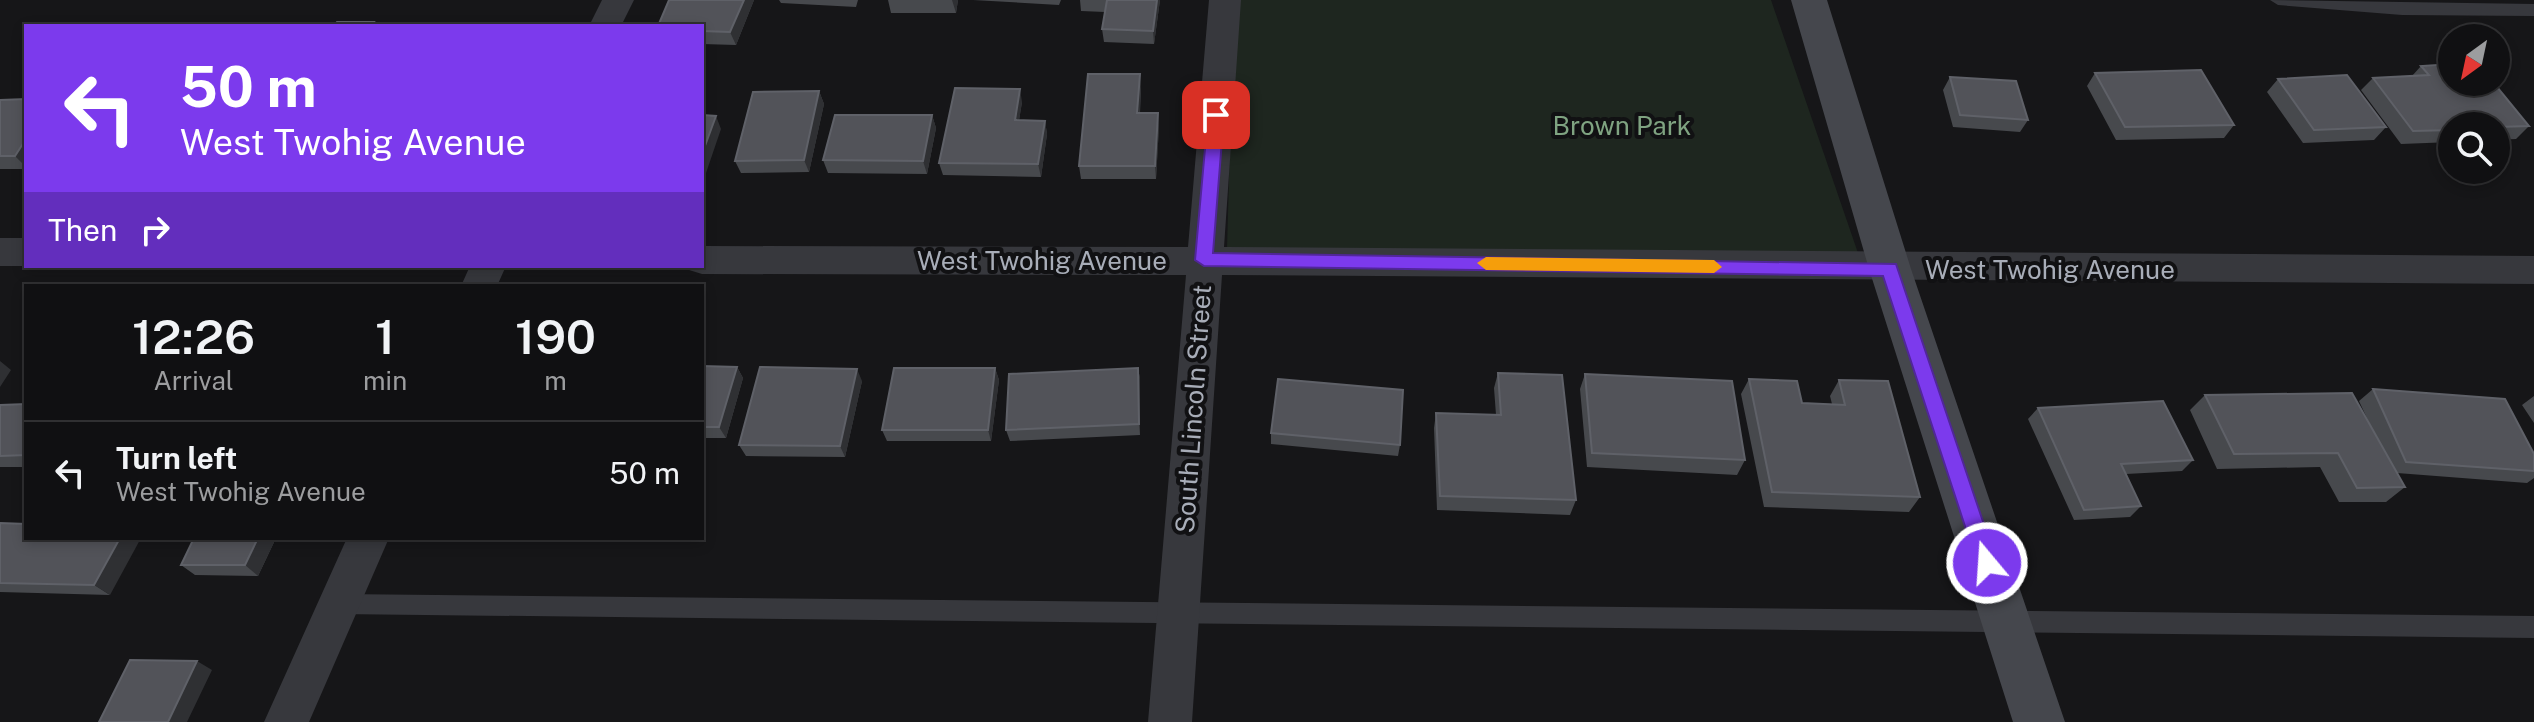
<!DOCTYPE html>
<html lang="en">
<head>
<meta charset="utf-8">
<style>
  body { margin:0; font-family:"Public Sans",sans-serif; background:#1e1e20; color:#f1f3f6; height:100vh; display:flex; flex-direction:column; font-size:30px; white-space:nowrap }
  * { box-sizing:border-box; margin:0 }
  p { font-size:26px; color:#9c9d9f }
  .icon { flex:none; width:44px; height:44px; fill:none; stroke:currentColor; stroke-width:2; stroke-linecap:round; stroke-linejoin:round }
  .map { position:relative; flex:1; overflow:hidden }
  .drawer { position:absolute; left:24px; top:284px; width:680px; height:256px; display:flex; flex-direction:column; background:#101012; border-radius:0px; box-shadow:0 4px 12px #0003,0 0 0 2px #303032 }
  .drawer>* { flex:none }
  .guide { position:absolute; left:24px; top:24px; width:680px; height:244px; border-radius:0px; box-shadow:0 4px 12px #0003,0 0 0 2px #303032; background:#7c3aed; color:#fff; overflow:hidden }
  .needle { width:52px; rotate:213deg }
  .controls { position:absolute; left:2438px; top:24px; display:grid; gap:16px }
  .controls a { display:grid; place-items:center; width:72px; height:72px; border-radius:50%; background:#101012; box-shadow:0 4px 12px #0003,0 0 0 2px #303032; font-size:40px }
  .pin { position:absolute; display:grid; place-items:center; width:68px; height:68px; color:#fff; margin:-34px; border-radius:16px; box-shadow:0 4px 12px #0006 }
  .me { position:absolute; width:88px; margin:-44px; rotate:342deg; stroke-linejoin:round; filter:drop-shadow(0 0 6px #0008) }
  .turn { display:flex; align-items:center; gap:28px; height:168px; padding:0 24px; font-size:36px }
  .turn .icon { width:104px; height:104px; stroke-width:2.5 }
  .turn b { display:block; font-size:56px; line-height:68px }
  .then { display:flex; align-items:center; height:76px; padding:0 24px; background:#0003; gap:16px; font-size:30px }
  .eta { display:flex; justify-content:space-evenly; align-items:center; height:136px; text-align:center }
  .eta b { font-size:48px; font-weight:600; line-height:56px }
  ul { padding:0; list-style:none }
  li { display:flex; align-items:center; gap:24px; height:104px; padding:0 24px; border-top:2px solid #303032 }
  li div { flex:1 }
  li b { display:block; font-size:30px }
  li em { font-style:normal }
  .map>svg:first-child { display:block }
  .green { fill:#1e261f }
  .lines { fill:none; stroke-linecap:round; stroke-linejoin:round }
  .lane { fill:#37383d; fill-rule:evenodd }
  .street { fill:#37383d; fill-rule:evenodd }
  .secondary { fill:#45474d; fill-rule:evenodd }
  .wall { fill:#47494d }
  .shaded-wall { fill:#2f3033 }
  .building { fill:#525359; stroke:#5f6168; stroke-width:2 }
  .route { fill:#7c3aed; stroke:#51269a; stroke-width:2 }
  .slow { fill:#f59e0b }
  .labels { text-anchor:middle; dominant-baseline:central; stroke-width:8; stroke-linejoin:round; paint-order:stroke }
  .park-label { font-size:26px; fill:#7fa381; stroke:#111113 }
  .street-label { font-size:26px; fill:#a8adb8; stroke:#111113 }
</style>
</head>
<body>
<div class="map">
<svg width="2534" height="722" viewBox="0 0 2534 722">
  <rect width="100%" height="100%" fill="#161618"/>
  <path class="green" d="M1234,0H1771L1858,253L1227,249Z"/>
  <g class="lines">
    <path class="lane" d="M2270,0L2534,4V16L2402,15L2278,5Z
      M338,594L2534,616V638L338,614L330,611L327,604L330,597Z"/>
    <path class="street" d="M602,0H634L621,26H589Z
      M1209,0H1241L1224,247L2534,256V284L1222,275L1192,722H1148L1186,275L702,274L689,270L687,266H702V246L1188,247Z
      M0,238H26V266H0Z
      M470,266H506L497,286H461Z
      M347,538H389L309,722H264Z"/>
    <path class="secondary" d="M1791,0H1827L1911,269L2065,722H2013L1869,269Z"/>
  </g>
  <path class="wall" d="M669,0H754L736,45L702,44V26Z
    M779,0H858L856,7L781,3Z
    M888,0H958L956,13H891Z
    M973,0H1061L1059,5Z
    M1080,0H1160L1154,44L1104,42L1102,29L1105,12L1081,11Z
    M2421,66L2529,126L2516,139L2496,140V126H2452V142L2401,144L2361,90L2373,78L2412,76Z
    M2095,73L2234,125L2224,138L2116,140L2087,86Z
    M1950,77L2028,120L2020,132L1953,127L1943,90Z
    M2278,79L2386,127L2374,140L2303,143L2267,92Z
    M1141,87L1140,113L1159,126L1156,179H1081L1079,166Z
    M819,91L824,104L809,172L741,173L735,161Z
    M26,99V169H0V100Z
    M1022,102L1019,120L1045,121L1047,134L1041,177L943,175L939,163Z
    M932,115L936,128L927,174L828,173L823,160Z
    M702,366L737,367L743,378L726,438H702Z
    M995,368L999,380L991,441H887L882,430Z
    M1138,368L1140,379V435L1010,441L1006,430Z
    M1498,373L1576,500L1570,515L1437,510L1434,428L1436,413L1496,415L1494,388Z
    M1585,374L1745,460L1737,475L1587,467L1580,389Z
    M1749,379L1802,403L1832,404L1830,396L1839,380L1920,497L1909,512L1764,507L1741,394Z
    M862,381L845,457L746,456L739,445Z
    M2373,389L2534,454V478L2527,483L2397,473L2405,487L2386,502H2339L2320,467L2217,469L2190,410L2205,395L2372,429L2359,401Z
    M2534,396V423L2522,405Z
    M26,404V467H0V405Z
    M2038,408L2193,460L2182,471L2126,474L2141,506L2130,517L2074,520L2028,419Z
    M1271,433L1400,445L1398,456L1271,444Z
    M0,523L110,595L0,592Z
    M194,538H276L258,576L195,575L181,565Z"/>
  <path class="shaded-wall" d="M744,0H754L736,45L730,32Z
    M952,0H958L956,13Z
    M1157,0H1160L1154,44L1153,31Z
    M1140,74L1141,87L1139,126L1137,113Z
    M1020,89L1022,102L1017,133L1015,120Z
    M819,91L824,104L809,172L804,160Z
    M1158,113L1159,126L1156,179L1155,166Z
    M932,115L936,128L927,174L923,161Z
    M716,116L721,129L706,173L702,165V154Z
    M1045,121L1047,134L1041,177L1038,164Z
    M26,139V167L15,156Z
    M0,361L11,370L0,387Z
    M737,367L743,378L726,438L719,427Z
    M995,368L999,380L991,441L988,430Z
    M1138,368L1140,379V435L1139,424Z
    M857,369L862,381L845,457L840,446Z
    M120,538H141L110,595L94,585Z
    M258,538H276L258,576L245,565Z
    M197,661L212,670L187,722H168Z"/>
  <path class="building" d="M669,0H744L730,32L702,31V26H658Z
    M1107,0H1157L1153,31L1102,29Z
    M337,22H374L372,26H334Z
    M2452,64V82H2493L2529,126L2496,127V126H2452V130L2413,131L2373,78L2429,75L2421,66Z
    M2201,70L2234,125L2125,127L2095,73Z
    M1088,74H1140L1137,113H1158L1155,166H1079Z
    M2347,75L2386,127L2314,130L2278,79Z
    M1950,77L2016,81L2028,120L1960,115Z
    M955,88L1020,89L1015,120L1045,121L1038,164L939,163Z
    M819,91L804,160L735,161L753,92Z
    M26,99V139L15,156H0V100Z
    M702,115L716,116L702,154Z
    M835,115H932L923,161L823,160Z
    M702,366L737,367L719,427H702Z
    M760,367L857,369L840,446L739,445Z
    M894,368H995L988,430H882Z
    M1138,368L1139,424L1006,430L1009,374Z
    M1498,373L1562,375L1576,500L1440,496L1436,413L1501,415Z
    M1585,374L1732,381L1745,460L1592,453Z
    M1278,379L1403,390L1400,445L1271,433Z
    M1749,379L1797,381L1802,403L1845,405L1839,380L1888,381L1920,497L1772,492Z
    M2373,389L2505,399L2534,454V471L2406,462Z
    M2352,393L2405,487L2357,488L2338,453L2234,454L2205,395Z
    M2163,401L2193,460L2121,464L2141,506L2084,510L2038,408Z
    M26,404V455L0,456V405Z
    M0,523L26,524V538H120L94,585L0,583Z
    M194,538H258L245,565H181Z
    M130,660L197,661L168,722H99Z"/>
  <path class="route" d="M1216,110L1224,115L1213,253L1896,264L1997,563L1994,569L1987,572L1980,569L1977,563L1883,276L1204,266L1195,260L1208,115Z"/>
  <path class="slow" d="M1486,257L1714,260L1722,267L1714,273L1486,270L1477,263Z"/>
  <g class="labels">
    <g class="park-label">
      <text x="1622" y="125">Brown Park</text>
    </g>
    <g class="street-label">
      <text x="1042" y="260">West Twohig Avenue</text>
      <text x="2050" y="269">West Twohig Avenue</text>
      <text transform="translate(1193 409) rotate(-86)">South Lincoln Street</text>
    </g>
  </g>
</svg>
<div class="controls">
<a><svg class="needle" viewBox="-14 -14 28 28"><path d="M0-13l5 13h-10z" fill="#e53935"/><path d="M0 13l5-13h-10z" fill="#9c9d9f"/></svg></a>
<a><svg class="icon" aria-label="search" viewBox="0 0 24 24"><circle cx="10" cy="10" r="6"/><path d="M15 15l6 6"/></svg></a>
</div>
<div class="pin" style="left:1216px;top:115px;background:#d93025"><svg class="icon" aria-label="arrive" viewBox="0 0 24 24"><path d="M6 21V4h12l-3 4 3 4H6"/></svg></div>
<svg class="me" style="left:1987px;top:563px" viewBox="-20 -20 40 40"><circle r="17" fill="#7c3aed" stroke="#fff" stroke-width="3"/><path d="M0-11L8 9 0 5-8 9z" fill="#fff"/></svg>
<div class="guide">
<div class="turn"><svg class="icon" aria-label="left" viewBox="0 0 24 24"><path d="M17 20v-9H6M10 6l-5 5 5 5"/></svg><div><b>50 m</b>West Twohig Avenue</div></div>
<div class="then">Then<svg class="icon" aria-label="right" viewBox="0 0 24 24"><path d="M7 20v-9h11M14 6l5 5-5 5"/></svg></div>
</div>
<section class="drawer">
<div class="eta">
<div><b>12:26</b><p>Arrival</p></div>
<div><b>1</b><p>min</p></div>
<div><b>190</b><p>m</p></div>
</div>
<ul>
<li><svg class="icon" aria-label="left" viewBox="0 0 24 24"><path d="M17 20v-9H6M10 6l-5 5 5 5"/></svg><div><b>Turn left</b><p>West Twohig Avenue</p></div><em>50 m</em></li>
</ul>
</section>
</div>
</body>
</html>
